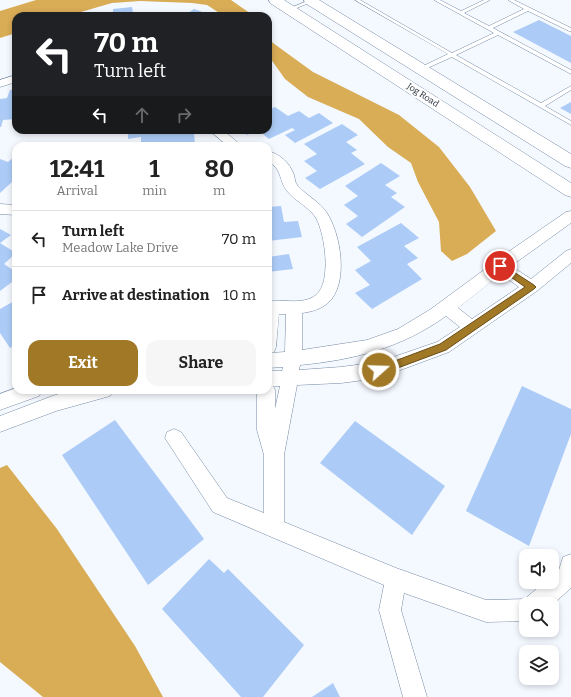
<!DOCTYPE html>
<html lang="en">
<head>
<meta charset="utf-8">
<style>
  body { margin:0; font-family:Bitter,serif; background:#f6f6f6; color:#222; height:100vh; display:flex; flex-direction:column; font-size:15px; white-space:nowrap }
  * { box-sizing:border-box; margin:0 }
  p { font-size:13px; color:#767676 }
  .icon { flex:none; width:22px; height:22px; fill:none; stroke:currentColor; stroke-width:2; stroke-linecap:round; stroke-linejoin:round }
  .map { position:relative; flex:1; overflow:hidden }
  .panel { position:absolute; left:12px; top:142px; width:260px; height:252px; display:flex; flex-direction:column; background:#fff; border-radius:12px; box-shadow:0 2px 6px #0003 }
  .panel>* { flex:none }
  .hud { position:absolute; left:12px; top:12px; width:260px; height:122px; border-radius:12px; box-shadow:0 2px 6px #0003; background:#202124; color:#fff; overflow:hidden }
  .buttons { position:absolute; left:519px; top:549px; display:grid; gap:8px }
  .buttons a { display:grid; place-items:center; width:40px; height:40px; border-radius:8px; background:#fff; box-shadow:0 2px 6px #0003; font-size:20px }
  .pin { position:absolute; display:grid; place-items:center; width:34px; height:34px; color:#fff; margin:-17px; border:2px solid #fff; border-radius:50%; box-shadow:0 1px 4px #0007 }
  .me { position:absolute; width:44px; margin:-22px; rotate:70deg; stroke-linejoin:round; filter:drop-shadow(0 0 3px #0008) }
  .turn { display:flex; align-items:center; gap:14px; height:84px; padding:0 16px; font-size:18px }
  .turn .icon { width:52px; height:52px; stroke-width:2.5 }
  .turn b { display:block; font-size:28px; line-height:34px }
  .lanes { display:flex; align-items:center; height:38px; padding:0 16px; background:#0003; justify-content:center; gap:20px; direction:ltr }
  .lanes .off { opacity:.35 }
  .eta { display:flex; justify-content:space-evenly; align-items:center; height:68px; text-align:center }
  .eta b { font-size:24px; font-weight:700; line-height:28px }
  .button { display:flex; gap:8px; margin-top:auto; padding:8px 16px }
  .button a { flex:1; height:46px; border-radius:12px; background:#a07826; color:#fff; font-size:16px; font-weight:700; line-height:46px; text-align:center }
  .button a+a { background:#f6f6f6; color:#222 }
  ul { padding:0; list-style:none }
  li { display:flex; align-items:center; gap:12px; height:56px; padding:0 16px; border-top:1px solid #e0e0e0 }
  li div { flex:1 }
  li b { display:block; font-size:15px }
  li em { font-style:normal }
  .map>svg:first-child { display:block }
  .water { fill:#d9ac56 }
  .building { fill:#acccf7 }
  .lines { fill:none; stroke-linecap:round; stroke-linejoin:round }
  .service-casing { stroke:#768aa5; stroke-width:1 }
  .minor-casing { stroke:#768aa5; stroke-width:1 }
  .secondary-casing { stroke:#768aa5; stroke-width:1 }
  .service { fill:#fff; fill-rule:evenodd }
  .minor { fill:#fff; fill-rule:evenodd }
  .secondary { fill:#fff; fill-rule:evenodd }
  .route { fill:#a07826; stroke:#684e19 }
  .labels { text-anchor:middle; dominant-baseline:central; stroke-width:4; stroke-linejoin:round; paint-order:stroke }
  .far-street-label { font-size:9px; fill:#1a212c; stroke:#fff }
</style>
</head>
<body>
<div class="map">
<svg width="571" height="697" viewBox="0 0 571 697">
  <rect width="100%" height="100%" fill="#f4f8ff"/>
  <path class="water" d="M36,0H231L254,16H224L207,5L192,3L140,1L112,3L67,16H16V33L0,38V11Z
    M268,37L273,43L313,72L399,115L439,147L470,187L496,231L467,254L452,261L441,251L439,222L418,182L411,163L388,147L359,119L308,97L285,79L268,55Z
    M7,465L57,529L135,646L163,697H43L0,662V468Z"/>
  <path class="building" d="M132,7L133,13L145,12L146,16H113V9Z
    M194,9L208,14L204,16H183Z
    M539,20L571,36V63L513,32Z
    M16,89V119L3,120L1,127H0V99L7,98L10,90Z
    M571,102V114L560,108Z
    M275,107L288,116L299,111L309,118L319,113L333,123L295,143L285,135L295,130L292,128L269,139L258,130L247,135L240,130H268V110Z
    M342,124L358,135L346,142L357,150L351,153L365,164L320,189L305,178L317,171L304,161L317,154L304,144Z
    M128,130H182L183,134L194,133L195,145L141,146V137L128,139Z
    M16,155V183L12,182L0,193V159L8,162Z
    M381,163L400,176L385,185L397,193L391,197L405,207L362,237L346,224L358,216L344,205L358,196L345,186Z
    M281,206L284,222L298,221L302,237L268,241V207Z
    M401,223L419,238L404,246L418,258L407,264L422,279L372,309L355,293L370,285L355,270L371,261L357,247Z
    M0,229L11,235L0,243L16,253L4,264L16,272V279L0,291Z
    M289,254L293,269L268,272V257Z
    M16,300V345L10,348L0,333V309Z
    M522,386L571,409V434L529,546L466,511Z
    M115,420L204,539L148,585L62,455Z
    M355,421L445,486L412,535L320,463Z
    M209,559L224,573L228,569L304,645L263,697H241L162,609Z
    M333,683L340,697H312Z"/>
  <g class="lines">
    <g class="service-casing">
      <path id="service" d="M310,0H316L292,10L288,9Z
        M355,0H360L452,53L494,33L434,0H440L461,11L484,0H490L464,13L489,26L524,9L508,0H514L571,28V31H569L528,11L493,28L571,70V74L498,35L456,55L541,103L571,86V90L545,106L571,121V125L452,57L423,70H419V68L448,54Z"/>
    </g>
    <g class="minor-casing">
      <path id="minor" d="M16,75V82L0,87V80Z
        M209,130H223L242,146H228Z
        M268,151C280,154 290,163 294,175C295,179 295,183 298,186C307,196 320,202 327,213C341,235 349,284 328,303C321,309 311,312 302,313V350L367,340L398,329L431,309L511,250L566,212L571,211V223L511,266L531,279L566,251L571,249V263L537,291L449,352L379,378L341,383L297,385L284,455V522L396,568L486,600L527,599L528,596L545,582H552V576L559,570L563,557L571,554V588L552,605L526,604V621L486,622L404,593L401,610L427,697H403L379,610L384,585L213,512L165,438L167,432L174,429L181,432L227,498L264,513V455L257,430V390H268V371H282L283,367L268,368V302C283,298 302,306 316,295C332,282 325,234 316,218C309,207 295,201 287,191C278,179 283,170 268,161ZM501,274L519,287L472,319L458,308ZM279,314H286L285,352L270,353L274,352L276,347ZM446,316L460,327L437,342L379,362L341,367L299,370L300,365C353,360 402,348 446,316ZM273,386H280L275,409V390Z
        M0,204L16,205V215L0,214Z
        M16,388V390H42L39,396L0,410V394Z
        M74,390H113L110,396L56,411L0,432V416L55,395Z"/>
    </g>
    <g class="secondary-casing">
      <path id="secondary" d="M269,0H284L571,183V197L565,195L270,3Z
        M304,0H319L571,154V168L565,166L305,3Z"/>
    </g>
    <use href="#service" class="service"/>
    <use href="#minor" class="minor"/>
    <use href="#secondary" class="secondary"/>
  </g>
  <path class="route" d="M500,263L534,285L536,287L534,289L446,350L379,375L376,373L374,370L376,368L440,344L525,287L498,268L496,266Z"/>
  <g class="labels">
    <g class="far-street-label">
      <text transform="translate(423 95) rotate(33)">Jog Road</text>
    </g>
  </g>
</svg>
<div class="buttons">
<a><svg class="icon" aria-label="sound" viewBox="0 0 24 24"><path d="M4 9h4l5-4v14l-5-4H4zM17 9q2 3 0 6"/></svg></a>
<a><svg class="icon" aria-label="search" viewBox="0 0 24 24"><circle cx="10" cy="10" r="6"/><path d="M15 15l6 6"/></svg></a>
<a><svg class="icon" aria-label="layers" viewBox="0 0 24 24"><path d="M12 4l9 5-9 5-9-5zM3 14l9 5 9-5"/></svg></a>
</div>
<div class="pin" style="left:500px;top:266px;background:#d93025"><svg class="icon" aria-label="arrive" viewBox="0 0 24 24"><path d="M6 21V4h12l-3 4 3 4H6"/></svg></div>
<svg class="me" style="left:379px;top:370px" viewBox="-20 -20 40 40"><circle r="17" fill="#a07826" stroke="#fff" stroke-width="3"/><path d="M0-11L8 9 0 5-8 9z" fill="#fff"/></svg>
<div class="hud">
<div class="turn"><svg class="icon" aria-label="left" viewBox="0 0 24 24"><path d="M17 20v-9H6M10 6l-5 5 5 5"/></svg><div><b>70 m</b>Turn left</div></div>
<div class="lanes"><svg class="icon" aria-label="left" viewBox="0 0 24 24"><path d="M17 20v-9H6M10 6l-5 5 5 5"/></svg><svg class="icon off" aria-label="ahead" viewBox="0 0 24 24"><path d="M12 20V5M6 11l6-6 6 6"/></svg><svg class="icon off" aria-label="right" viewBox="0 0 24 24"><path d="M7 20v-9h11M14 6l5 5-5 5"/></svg></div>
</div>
<section class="panel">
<div class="eta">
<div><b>12:41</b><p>Arrival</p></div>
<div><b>1</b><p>min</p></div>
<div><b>80</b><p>m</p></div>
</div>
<ul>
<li><svg class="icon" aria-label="left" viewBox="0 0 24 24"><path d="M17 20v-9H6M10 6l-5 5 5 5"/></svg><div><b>Turn left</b><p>Meadow Lake Drive</p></div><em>70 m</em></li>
<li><svg class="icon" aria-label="arrive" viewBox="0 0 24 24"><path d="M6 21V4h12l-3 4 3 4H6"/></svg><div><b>Arrive at destination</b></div><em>10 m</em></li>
</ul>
<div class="button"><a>Exit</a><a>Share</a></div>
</section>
</div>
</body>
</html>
